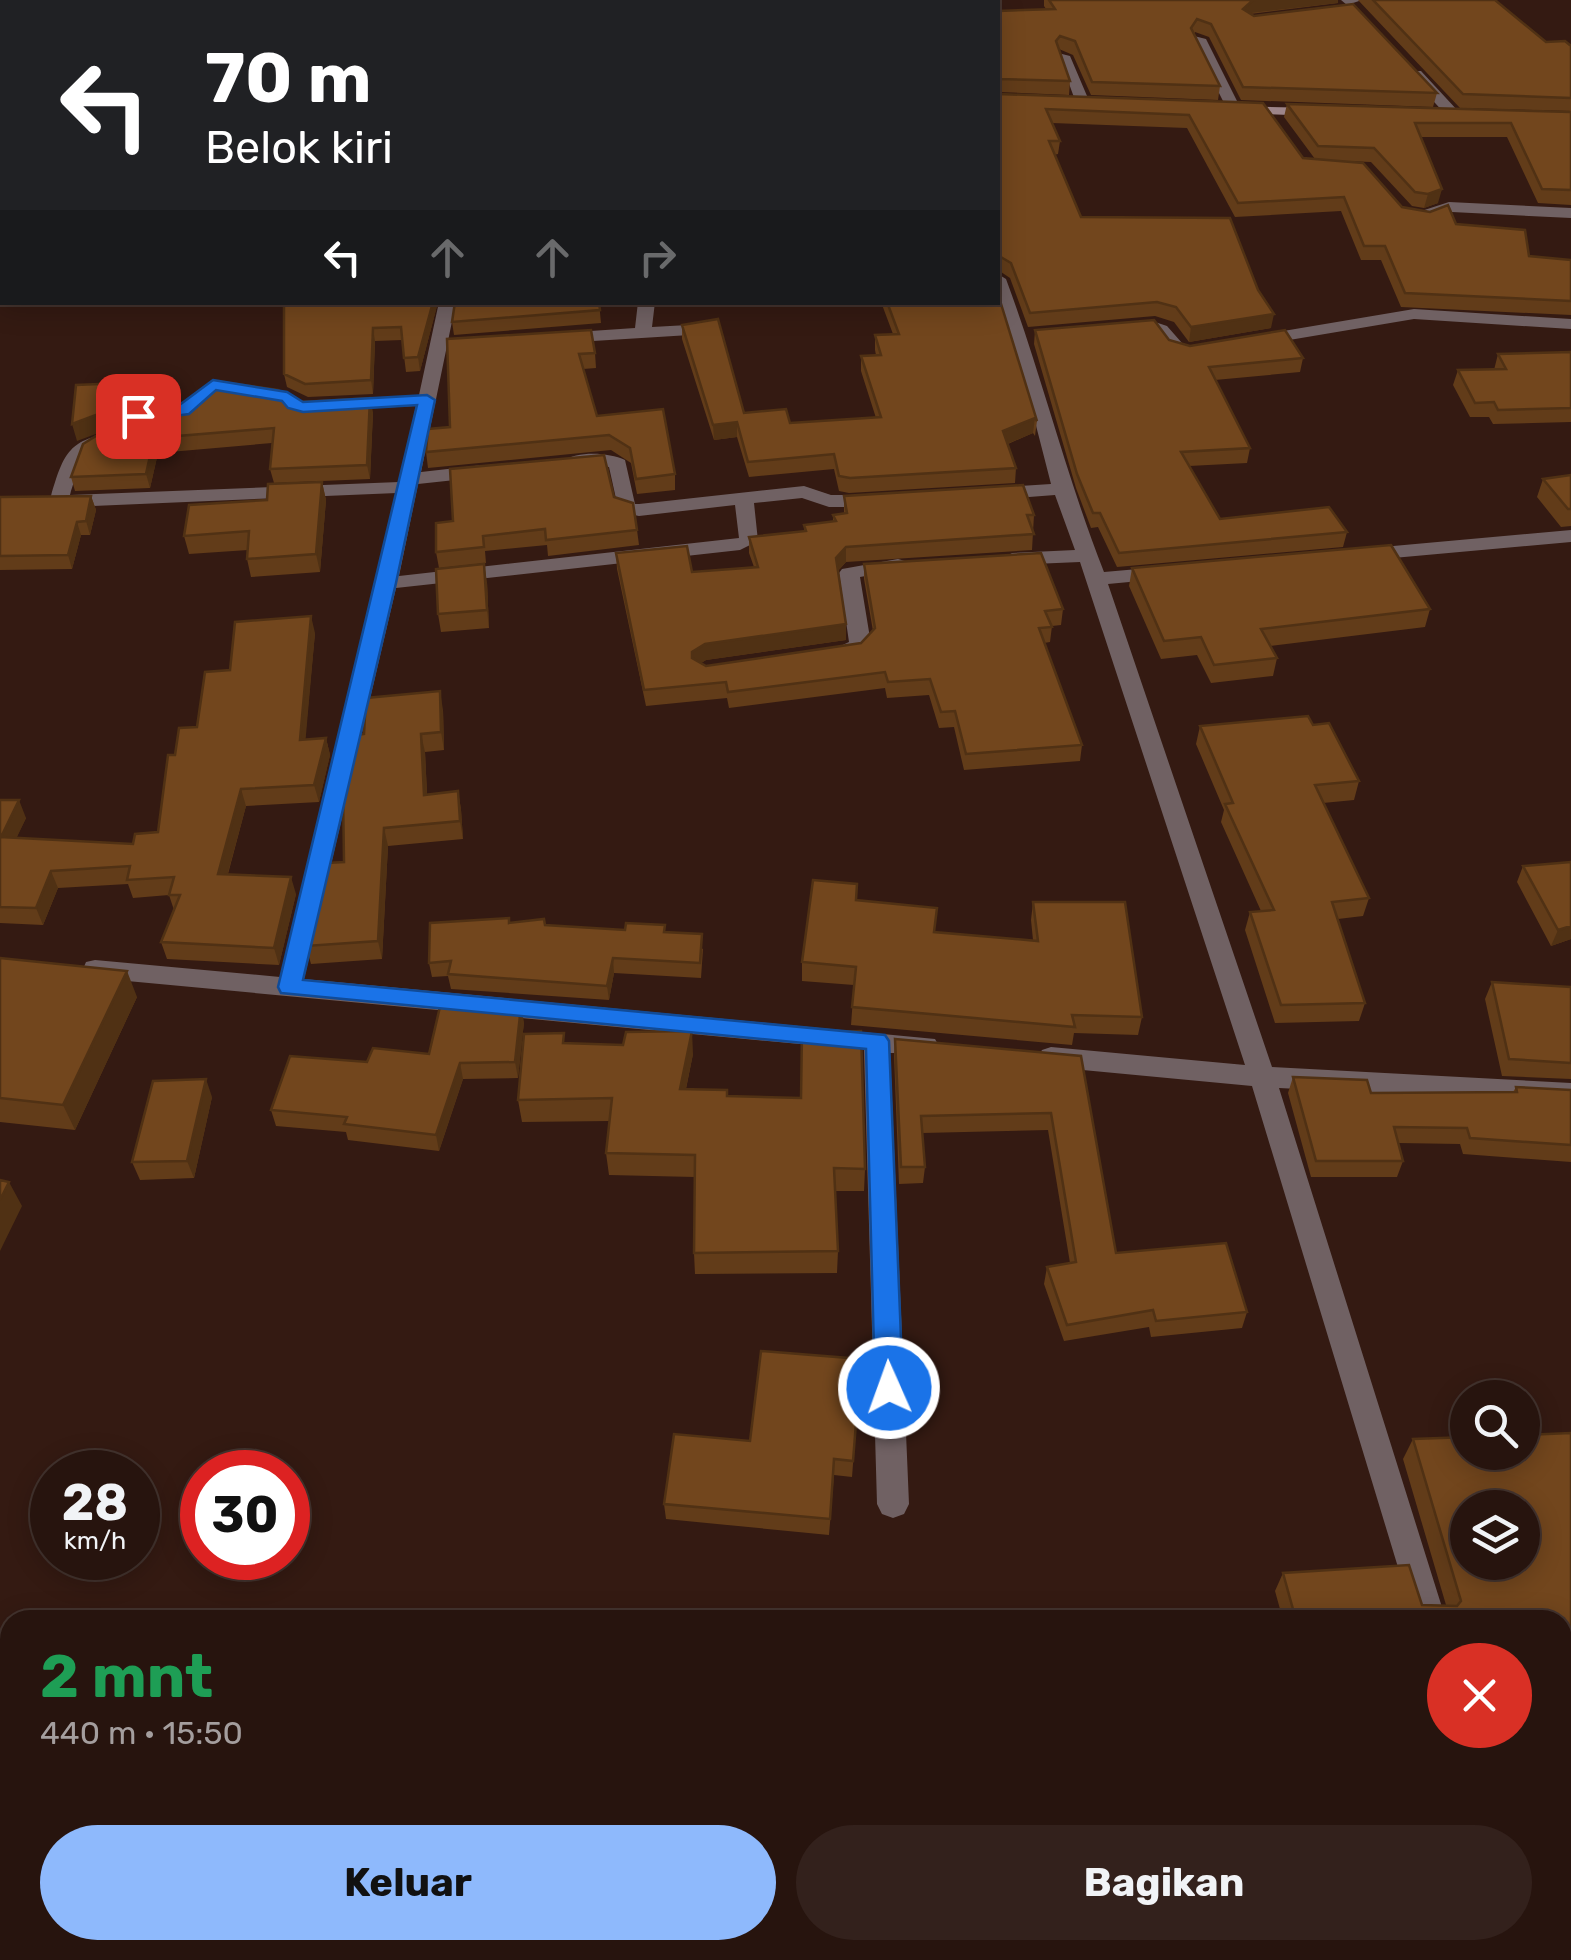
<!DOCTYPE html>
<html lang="id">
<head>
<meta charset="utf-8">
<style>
  body { margin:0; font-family:Rubik,sans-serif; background:#33211c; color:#f1f3f6; height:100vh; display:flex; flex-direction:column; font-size:38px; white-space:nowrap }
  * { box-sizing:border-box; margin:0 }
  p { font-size:32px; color:#a49e9e }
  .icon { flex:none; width:55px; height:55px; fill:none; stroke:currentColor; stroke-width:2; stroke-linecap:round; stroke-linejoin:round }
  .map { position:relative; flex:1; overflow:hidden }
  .panel { position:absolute; left:0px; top:1610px; width:1572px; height:350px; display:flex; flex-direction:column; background:#27140e; border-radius:30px 30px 0 0; box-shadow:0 5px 25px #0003,0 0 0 2px #43332e }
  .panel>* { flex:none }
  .guide { position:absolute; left:0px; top:0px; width:1000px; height:305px; box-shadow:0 5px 25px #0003,0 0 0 2px #43332e; background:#202124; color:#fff; overflow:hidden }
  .tools { position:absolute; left:1450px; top:1380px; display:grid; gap:20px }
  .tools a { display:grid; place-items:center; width:90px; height:90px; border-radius:50%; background:#27140e; box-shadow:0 5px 25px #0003,0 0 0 2px #43332e; font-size:50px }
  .speed { position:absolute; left:30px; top:1450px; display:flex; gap:20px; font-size:50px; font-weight:700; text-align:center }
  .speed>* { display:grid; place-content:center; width:130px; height:130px; border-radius:50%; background:#27140e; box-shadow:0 5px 25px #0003,0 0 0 2px #43332e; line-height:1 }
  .speed small { font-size:25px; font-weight:400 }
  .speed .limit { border:15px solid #d22; background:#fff; color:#111 }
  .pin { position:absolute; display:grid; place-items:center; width:85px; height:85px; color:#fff; margin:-42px; border-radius:20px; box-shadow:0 5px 15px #0006 }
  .me { position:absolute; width:110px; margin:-55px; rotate:358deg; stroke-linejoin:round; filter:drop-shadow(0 0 8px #0008) }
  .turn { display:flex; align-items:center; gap:35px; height:210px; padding:0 40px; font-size:45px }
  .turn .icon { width:130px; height:130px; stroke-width:2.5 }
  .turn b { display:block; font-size:70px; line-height:85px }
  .lanes { display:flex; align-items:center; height:95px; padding:0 40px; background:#0003; justify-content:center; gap:50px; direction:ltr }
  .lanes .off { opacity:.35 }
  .round { display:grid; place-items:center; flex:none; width:105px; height:105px; border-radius:52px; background:#33211c }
  .summary { display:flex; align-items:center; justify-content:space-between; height:170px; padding:0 40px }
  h1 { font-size:60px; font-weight:700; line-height:75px; color:#1e9e55 }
  .action { display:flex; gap:20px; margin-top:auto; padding:20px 40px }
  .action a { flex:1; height:115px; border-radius:60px; background:#8eb9fc; color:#111; font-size:40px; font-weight:700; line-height:115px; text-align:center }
  .action a+a { background:#33211c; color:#f1f3f6 }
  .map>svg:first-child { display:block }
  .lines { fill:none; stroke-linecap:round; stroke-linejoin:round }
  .street { fill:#706163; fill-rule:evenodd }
  .secondary { fill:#9d8589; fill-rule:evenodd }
  .wall { fill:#623c19 }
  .shaded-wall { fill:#503114 }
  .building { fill:#72461d; stroke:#503114; stroke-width:2.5; fill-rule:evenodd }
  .route { fill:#1a73e8; stroke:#114b97; stroke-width:2.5 }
</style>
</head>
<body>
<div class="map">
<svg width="1571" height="1960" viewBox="0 0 1571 1960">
  <rect width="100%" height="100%" fill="#341a12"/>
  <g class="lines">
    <path class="street" d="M1341,0H1362L1347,5Z
      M1194,36L1206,39L1241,109L1239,112L1227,109L1192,39Z
      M1058,53L1070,56L1090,103L1088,106L1076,103Z
      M1411,71H1421L1458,111V117H1448L1411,77Z
      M1449,202L1571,208V218L1452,212C1439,219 1421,225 1409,215Z
      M998,274L1006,279C1042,376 1066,476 1104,572L1161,567L1171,573L1161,579L1108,584L1272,1067L1571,1083V1103L1279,1088L1446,1620H1414L1252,1086L1051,1067L1042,1064L1038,1057L1042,1050L1051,1047L1245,1065L1080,562L1012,565L1002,559L1012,553L1075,550L1055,495L991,500L981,494L991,488L1051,484L1021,367L998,301Z
      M439,302H456L421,472L483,465L492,471L483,477L418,484L399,576L739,538L735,505L639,516L619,512L609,467L565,465L563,461C577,451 608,452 625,460L635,504H639L804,486L831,495H877L887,501L877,507H829L802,498L754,503L758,541L740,550L396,588L304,979L935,1039L939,1046L935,1053H890L909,1504L904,1514L893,1518L882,1514L877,1504L864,1050L95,978L86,976L83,969L86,962L95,960L280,977L397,493L0,510V498L51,496C64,452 69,439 117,432L128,413L178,406L200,390L209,395L189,415L141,422L131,441C85,451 84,449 70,495L399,482L416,406L341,410L332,405L341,400L419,395Z
      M638,302H655L652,327L706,324L715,329L706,334L561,343L552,338L561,333L635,328Z
      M1414,309L1571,319V329L1414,319L1254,346L1245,341L1254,336Z
      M1152,321L1167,326L1182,343L1209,351C1184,368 1168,344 1151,331L1127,332L1118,327L1127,322Z
      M1571,530V542L1360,561L1350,555L1360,549Z
      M898,559L905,561V569L860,577L871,644C860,657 839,665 823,661L819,656L849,642L839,573L842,569Z
      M1511,1950H1547L1550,1960H1514Z"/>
    <path class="secondary" d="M1231,106L1316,108L1323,112L1316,116L1236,113L1229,109Z"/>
  </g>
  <path class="wall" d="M1044,0H1338V3L1250,14L1437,93L1433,107L1241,100L1209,37L1195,32L1194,34L1220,86L1218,100L1091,95L1073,55L1059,49L1070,81L1069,95L998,92L999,94L1263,103L1303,158L1315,159L1284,117L1287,104L1571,112V205L1538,203L1507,137H1420L1438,203L1424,208L1412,206L1371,162L1319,160L1402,207L1456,224L1529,256L1571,260V315L1401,307L1381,260H1361L1341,211L1235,217L1187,128L1052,123L1060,141L1058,154L1054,155L1081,217L1271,328L1189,342L1174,322L1155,316L1028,327L1010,278L998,270V11L1046,9L1044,6Z
    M1358,0H1495L1546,42L1571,46V111L1460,108Z
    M57,302H88L58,305Z
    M284,302H438L420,371L406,372L402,340L375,341L373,394L308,397L287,387L284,374Z
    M599,302L601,323L454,335L452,322Z
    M881,302H998L1037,421L1035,436L1033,433L1008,444L1016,468L1015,483L849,493L839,491L834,469L749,477L737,437L714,440L682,339V325L744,413L790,423L876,418L861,371V356L876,355L875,350V335L893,334Z
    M1035,330L1169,340L1190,346L1303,358L1300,372L1215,380L1250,448L1247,463L1189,466L1220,519L1347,532L1343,547L1117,567L1098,527L1091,528L1076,488L1034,344Z
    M447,339L595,353L596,368L583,369L597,416L675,474V490L637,494L631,463L611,450L428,468L426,452L450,427Z
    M1571,352V422L1493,424L1489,417H1470L1453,385L1458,370H1494L1498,354Z
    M300,402L373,412L370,479L274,483L270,469L272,443L158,453L150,488L75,491L71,477L128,430L158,418L160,428Z
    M1571,475V526L1561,527L1537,497L1543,479Z
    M322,482L326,500L320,572L251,577L247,559L248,550L189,554L184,536Z
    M91,496L96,510L90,535H81L72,569L0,570V497Z
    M844,496L1034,515L1032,550L846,562L838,571L846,640L706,660L701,663L706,666L861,643L873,631L864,579V564L1063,609L1061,625L1052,626L1050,642L1044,643L1082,745L1080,761L964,770L954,727L939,728L929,695L887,698L885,688L729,708L727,698L646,706L617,569L616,553L692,572L754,567L749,553V537L804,531V525L833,521V515L844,514Z
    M614,497L637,530L639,545L548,556L547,545L485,551L486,563L439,568L436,552V523Z
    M1132,568L1430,609L1425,627L1270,646L1277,658L1273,676L1211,683L1197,655L1161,659L1129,586Z
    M487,582L489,628L441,632L438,614Z
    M315,633L305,739L326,738L330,755L319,802L246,806L228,874L296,894L279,965L167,959L161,942L174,910L169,895L133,898L128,884L58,888L43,925L0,923V800L26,818L16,838L133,844L158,832L175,755L197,727L230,670Z
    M443,710L444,750L425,752L427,794L458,791L461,810L463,839L388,846L382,959L311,964L306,946L344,862L364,734Z
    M1313,725L1359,781L1354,800L1323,803L1369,898L1363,916L1338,919L1365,1003L1359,1021L1275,1023L1245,930L1250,912L1261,911L1221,822L1224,810L1196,744L1200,726Z
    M1523,866L1571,939L1551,946L1517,882Z
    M857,900L934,932L1033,940L1031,920L1033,902L1142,1017L1138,1035L1074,1033L1072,1045L851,1025L854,985L802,981V962Z
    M509,923L625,930L665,925V932L703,949L701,978L614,973L609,1000L451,989L448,976L432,977L429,963Z
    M0,958L137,997L75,1130L0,1122Z
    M1492,982L1571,987V1079L1502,1076L1485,999Z
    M524,1022L518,1078L463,1079L439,1151L348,1140L346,1132L276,1126L271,1110L367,1062L429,1054Z
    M895,1039L1081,1056L1116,1253L1247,1312L1242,1328L1151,1337L1149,1327L1064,1341L1044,1284L1047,1267L1070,1263L1048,1130L922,1133L925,1167L923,1183L899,1184L894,1056Z
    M565,1043L693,1054L686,1089L728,1096L865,1169L864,1191H835L838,1251L837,1273L695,1274L694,1253L695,1177L609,1175L606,1153L610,1121L522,1122L518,1100Z
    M1293,1077L1371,1093L1513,1092L1516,1087L1571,1090V1162L1463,1154L1460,1144L1398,1143L1403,1161L1397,1177H1311L1288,1093Z
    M212,1097L194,1178L140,1180L132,1162Z
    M861,1359L852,1477L834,1475L829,1535L666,1519L664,1504Z
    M1571,1433V1718H1562V1620H1283L1275,1591L1283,1573L1422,1605H1446L1403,1459L1413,1439Z
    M1300,1950H1487L1489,1960H1365L1363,1952L1302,1958Z"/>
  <path class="shaded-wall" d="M1253,0H1338V3L1251,13L1243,9Z
    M1442,189L1438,203L1424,208L1428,194Z
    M433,302H438L420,371L418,357Z
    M1274,314L1271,328L1189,342L1191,327Z
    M373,328L375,341L373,394L371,380Z
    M122,383L127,400L117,426L77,441L72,424Z
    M370,398L373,412L370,479L367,465Z
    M1035,418L1033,433L1002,446L1003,431Z
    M737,422V437L714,440L713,425Z
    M154,438L158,453L150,488L146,474Z
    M322,482L326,500L320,572L316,554Z
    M91,496L96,510L90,535L86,521Z
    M77,522L81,535L72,569L68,555Z
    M846,547V562L835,574L836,558Z
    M484,564L487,582L489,628L487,610Z
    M311,616L315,633L304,757L300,740Z
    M846,624V640L706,660L693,668L692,652L705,644Z
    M440,691L443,710L444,750L441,732Z
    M421,734L425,752L428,813L424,795Z
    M326,738L330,755L319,802L314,785Z
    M241,789L246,806L223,891L218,874Z
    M458,791L461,810L463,839L460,821Z
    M19,800L26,818L9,854L1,837Z
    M384,828L388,846L382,959L378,941Z
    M51,871L58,888L43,925L36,908Z
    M291,877L296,894L279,965L274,948Z
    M1571,926V939L1551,946L1558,930Z
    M613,958L614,973L609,1000L607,986Z
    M127,971L137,997L75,1130L63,1105Z
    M521,1006L524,1022L518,1078L515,1062Z
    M692,1031L693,1054L681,1112L680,1089Z
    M460,1063L463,1079L439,1151L436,1135Z
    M206,1079L212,1097L194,1178L187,1161Z
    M9,1182L22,1206L0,1251V1200Z"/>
  <path class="building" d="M0,0H222L221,2H2V43H0Z
    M287,0H686L685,2H285Z
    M719,0H926L927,2H718Z
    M1049,0H1256H1253L1243,9L1254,16L1353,4L1437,93L1243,87L1211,24L1197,19L1191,28L1220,86L1092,82L1075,41L1060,36L1056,41L1070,81L999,79L998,81V11L1055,9Z
    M1373,0H1495L1546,42L1565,41L1571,46V98L1463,94Z
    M998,90L999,94L1263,103L1303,158L1363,163L1402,207L1430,212L1448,205L1456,224L1525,230L1529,256L1571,260V301L1405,293L1385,246H1364L1344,197L1238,203L1189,115L1046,109L1060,141H1049L1081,217L1230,218L1258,290L1274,314L1191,327L1176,307L1157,302L1030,313L1011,263L999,256L998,269Z
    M1287,104L1571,112V190L1542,189L1511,123H1415L1442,189L1428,194L1415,192L1374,148L1318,146Z
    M998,294L1037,421L1035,418L1003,431L1016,468L850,478L839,476L834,454L748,462L737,422L713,425L682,325L718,319L744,413L786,409L790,423L881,417L861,356L881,355L875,335L899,334L887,302H998Z
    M284,302H433L418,357L404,358L401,327L373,328L371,380L305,384L284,374Z
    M455,302H599L600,310L452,322Z
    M1154,320L1169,340L1190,346L1285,330L1303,358L1209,367L1250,448L1181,452L1220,519L1329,507L1347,532L1119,553L1100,513H1093L1077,474L1035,330Z
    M591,330L595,353L579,354L597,416L663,409L675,474L636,479L630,448L609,435L426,452L428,429L450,427L447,339Z
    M1571,352V408L1498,410L1494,402L1475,403L1458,370L1506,369L1498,354Z
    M215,381L278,390L300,402L370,398L367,465L270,469L274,428L154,438L146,474L71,477L83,444L96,436L128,430L137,420L158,418L154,435L182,403L190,402Z
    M122,383L112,409L72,424L76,385Z
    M604,455L614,497L633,503L637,530L546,540L545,529L483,536L484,547L436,552V523L453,521L450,469Z
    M1571,475V509H1568L1543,479Z
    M322,482L316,554L247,559L249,531L184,536L189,505L267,500L268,484Z
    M1023,485L1034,515H1027L1034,534L846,547L836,558L846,624L705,644L692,652V658L706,666L861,643L875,628L864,564L1041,553L1063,609L1045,611L1052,627L1039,628L1082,745L966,754L955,711L941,712L930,679L888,682L885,672L728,692L726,682L644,690L616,553L687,546L692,572L758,567L749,537L806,531L804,525L836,521L833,515L847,513L844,496Z
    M91,496L86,521L77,522L68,555L0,556V497Z
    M1391,545L1430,609L1261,629L1277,658L1214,665L1201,637L1164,641L1132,568Z
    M484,564L487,610L438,614L436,569Z
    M311,616L300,740L326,738L314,785L241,789L218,874L291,877L274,948L161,942L180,895H169L174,877L127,880L130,866L51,871L36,908L0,907V800H19L1,837L133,844L135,834L158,832L168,755H175L179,728L197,727L205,672L230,670L235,622Z
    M440,691L441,732L421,734L424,795L458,791L460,821L384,828L378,941L306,946L326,863L344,862L343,793L357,735L364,734L366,698Z
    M1308,716L1313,725L1329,723L1359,781L1315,785L1369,898L1332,902L1365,1003L1281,1005L1250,912L1274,910L1225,804L1233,803L1200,726Z
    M1571,862V926L1558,930L1523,866Z
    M813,880L857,884L856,900L937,908L934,932L1038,941L1033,902H1125L1142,1017L1072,1015L1075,1027L852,1007L856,967L802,962Z
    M509,918V923L544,919L545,925L625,930L626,923L665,925L664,932L702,934L700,963L613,958L607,986L448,974L451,961L429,963L430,923Z
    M0,958L127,971L63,1105L0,1098Z
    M1492,982L1571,987V1063L1509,1059Z
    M442,998L521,1006L515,1062L460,1063L436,1135L344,1124L347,1117L271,1110L290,1056L367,1062L373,1048L429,1054Z
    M692,1031L680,1089L727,1090V1096L801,1098L802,1033L861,1031L865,1169L834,1168L838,1251L694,1253L695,1155L606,1153L612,1098L518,1100L524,1034L564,1033L563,1043L623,1045L626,1032Z
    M895,1039L1081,1056L1116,1253L1226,1243L1247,1312L1156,1321L1153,1310L1067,1325L1047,1267L1076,1262L1051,1113L921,1116L925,1167H901Z
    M1293,1077L1367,1080L1371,1093L1517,1092L1516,1087L1571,1090V1145L1470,1138L1467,1128L1394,1127L1403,1161H1316Z
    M206,1079L187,1161L132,1162L153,1081Z
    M0,1180L9,1182L0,1200Z
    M761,1351L861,1359L853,1461L834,1459L830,1519L664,1504L674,1434L750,1441Z
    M1571,1433V1701H1562V1620H1296L1283,1573L1409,1565L1422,1605L1457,1606L1461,1601L1413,1439L1468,1437V1452H1522V1435ZM1468,1508H1522V1562H1468Z
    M1377,1950H1487L1489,1960H1378Z"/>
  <path class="route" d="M213,380L287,392L303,402L427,395L435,400L396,583L303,980L885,1035L889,1041L903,1388L899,1397L889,1401L879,1397L875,1388L866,1049L281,993L278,987L417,405L303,412L288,408L282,401L216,390L189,414L138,421L130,416L138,411L178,406Z"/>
</svg>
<div class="tools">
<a><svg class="icon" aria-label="search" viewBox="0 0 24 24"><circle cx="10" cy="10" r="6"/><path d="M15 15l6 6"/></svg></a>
<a><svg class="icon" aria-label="layers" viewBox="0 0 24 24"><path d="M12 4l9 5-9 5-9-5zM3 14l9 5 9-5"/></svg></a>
</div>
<div class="speed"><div>28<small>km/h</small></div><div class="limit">30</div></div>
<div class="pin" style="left:138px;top:416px;background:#d93025"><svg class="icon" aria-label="arrive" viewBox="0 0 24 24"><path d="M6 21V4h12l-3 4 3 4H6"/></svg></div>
<svg class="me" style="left:889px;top:1388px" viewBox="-20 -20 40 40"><circle r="17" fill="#1a73e8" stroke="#fff" stroke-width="3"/><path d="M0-11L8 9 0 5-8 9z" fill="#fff"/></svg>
<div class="guide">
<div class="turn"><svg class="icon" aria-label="left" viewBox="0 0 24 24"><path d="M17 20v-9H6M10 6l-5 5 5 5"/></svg><div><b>70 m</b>Belok kiri</div></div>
<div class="lanes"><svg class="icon" aria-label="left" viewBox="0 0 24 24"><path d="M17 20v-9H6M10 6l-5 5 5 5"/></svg><svg class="icon off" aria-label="ahead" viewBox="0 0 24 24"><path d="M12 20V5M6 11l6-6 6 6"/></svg><svg class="icon off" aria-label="ahead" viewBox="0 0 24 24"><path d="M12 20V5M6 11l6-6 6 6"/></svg><svg class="icon off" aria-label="right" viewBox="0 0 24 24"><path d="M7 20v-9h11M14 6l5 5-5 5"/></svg></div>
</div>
<section class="panel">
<div class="summary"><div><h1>2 mnt</h1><p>440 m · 15:50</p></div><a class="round" style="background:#d93025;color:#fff"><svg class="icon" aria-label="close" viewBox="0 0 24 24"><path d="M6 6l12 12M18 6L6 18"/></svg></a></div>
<div class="action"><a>Keluar</a><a>Bagikan</a></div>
</section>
</div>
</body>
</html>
